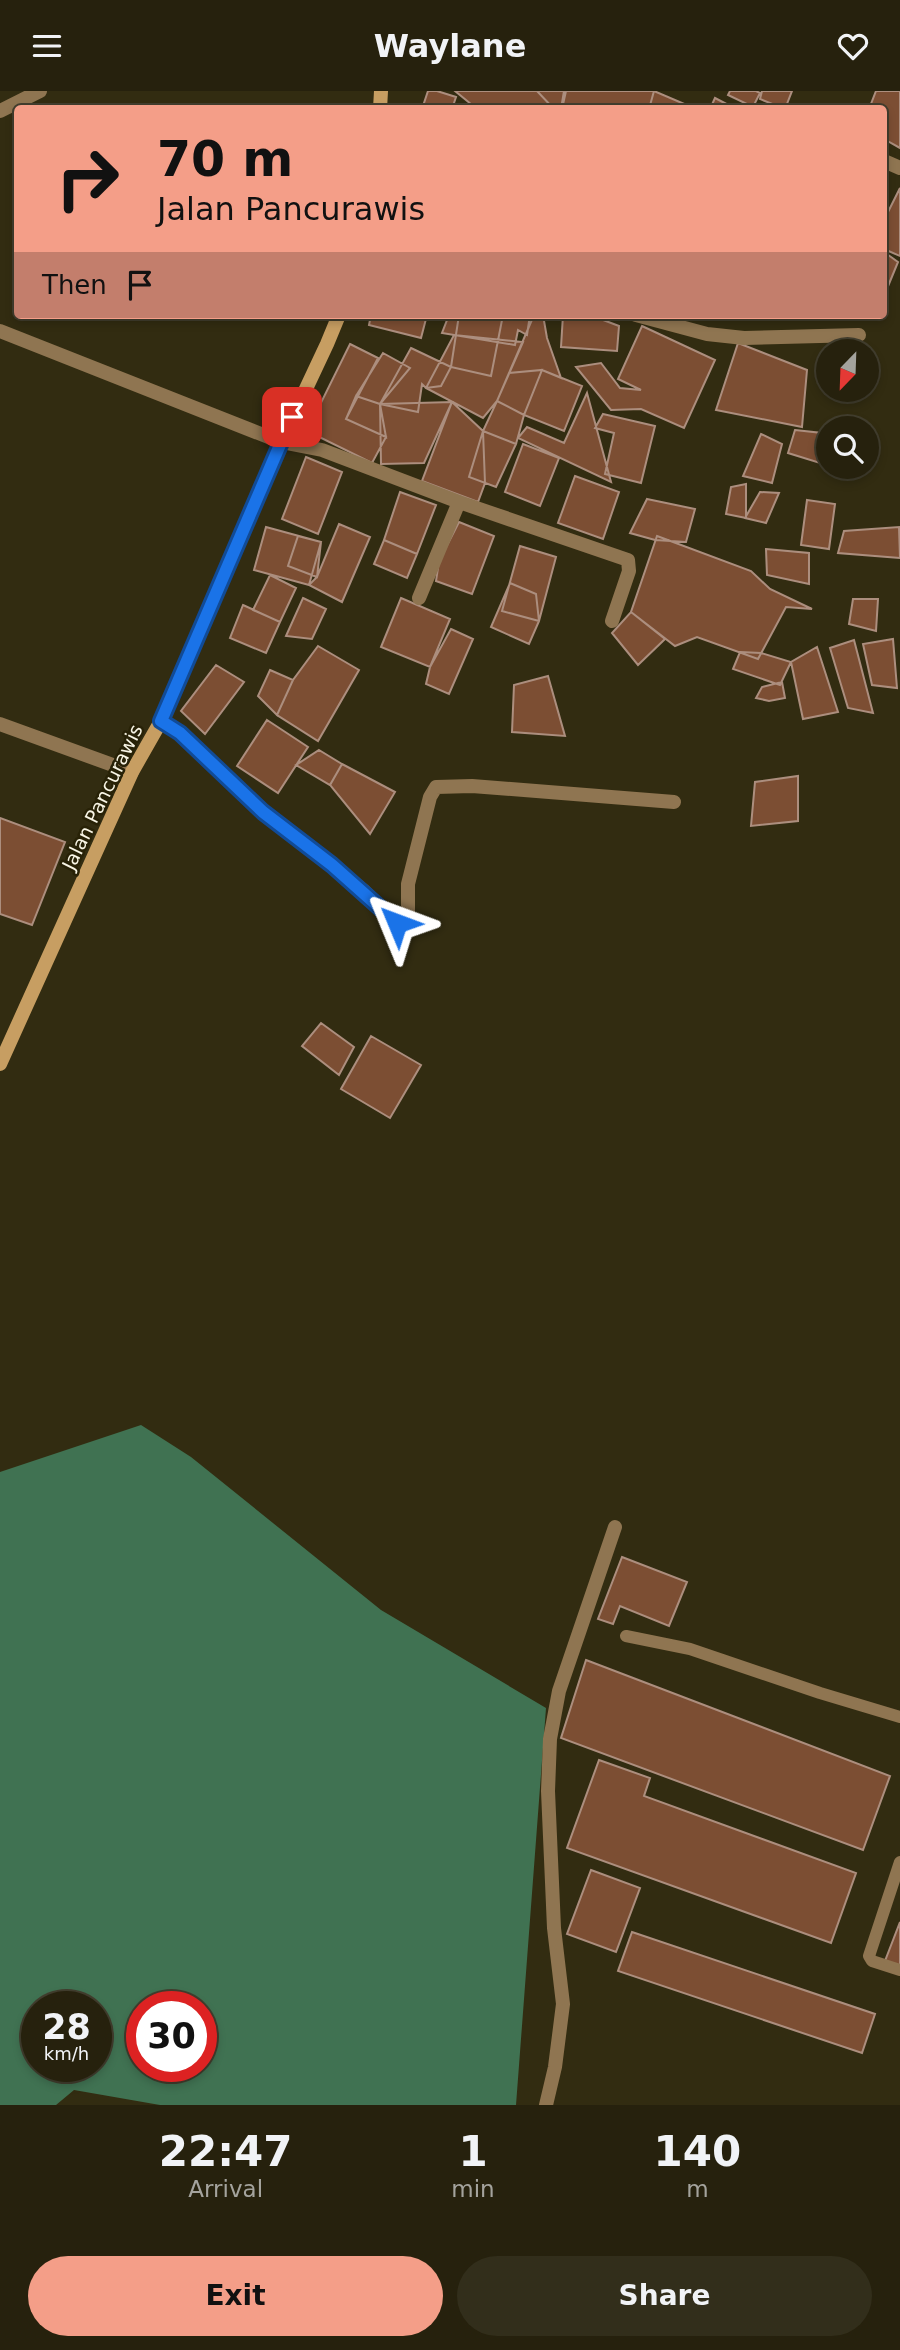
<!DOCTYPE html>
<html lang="en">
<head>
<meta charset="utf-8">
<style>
  body { margin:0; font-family:"DejaVu Sans",sans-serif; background:#322e1b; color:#f1f3f6; height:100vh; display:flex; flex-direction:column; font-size:26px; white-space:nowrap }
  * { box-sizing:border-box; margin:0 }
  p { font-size:23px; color:#a4a39d }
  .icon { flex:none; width:38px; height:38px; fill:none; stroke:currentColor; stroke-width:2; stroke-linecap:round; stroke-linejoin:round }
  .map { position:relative; height:2014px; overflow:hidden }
  .side { display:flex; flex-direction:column; background:#26210d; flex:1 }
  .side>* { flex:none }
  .guide { position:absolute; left:14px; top:14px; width:873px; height:214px; border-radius:7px; box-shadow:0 4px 10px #0003,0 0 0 2px #423e2e; background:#f49e88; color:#111; overflow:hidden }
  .needle { width:46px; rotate:203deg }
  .buttons { position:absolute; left:816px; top:248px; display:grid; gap:14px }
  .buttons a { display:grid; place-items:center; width:63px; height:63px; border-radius:50%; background:#26210d; box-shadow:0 4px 10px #0003,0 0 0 2px #423e2e; font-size:35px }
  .speed { position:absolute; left:21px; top:1900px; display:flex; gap:14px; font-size:35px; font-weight:700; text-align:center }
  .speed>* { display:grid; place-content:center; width:91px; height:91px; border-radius:50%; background:#26210d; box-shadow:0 4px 10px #0003,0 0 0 2px #423e2e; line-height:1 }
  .speed small { font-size:18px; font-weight:400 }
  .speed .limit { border:10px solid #d22; background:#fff; color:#111 }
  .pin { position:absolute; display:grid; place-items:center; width:60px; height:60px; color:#fff; margin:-30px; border-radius:14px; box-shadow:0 4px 10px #0006 }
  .me { position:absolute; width:77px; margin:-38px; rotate:314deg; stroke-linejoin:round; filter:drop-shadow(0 0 5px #0008) }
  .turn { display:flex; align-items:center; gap:24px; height:147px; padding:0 28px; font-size:32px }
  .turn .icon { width:91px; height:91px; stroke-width:2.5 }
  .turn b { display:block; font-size:49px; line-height:60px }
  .then { display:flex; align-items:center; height:66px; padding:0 28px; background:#0003; gap:14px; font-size:26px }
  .eta { display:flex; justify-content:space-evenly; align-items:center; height:119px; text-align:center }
  .eta b { font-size:42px; font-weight:800; line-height:49px }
  .button { display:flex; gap:14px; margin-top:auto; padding:14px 28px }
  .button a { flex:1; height:80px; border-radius:42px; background:#f49e88; color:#111; font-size:28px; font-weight:800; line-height:80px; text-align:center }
  .button a+a { background:#322e1b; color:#f1f3f6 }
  header { display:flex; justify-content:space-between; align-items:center; height:91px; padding:0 28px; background:#26210d; font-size:32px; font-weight:800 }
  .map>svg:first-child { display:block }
  .forest { fill:#407252; fill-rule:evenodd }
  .building { fill:#7c4e33; stroke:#ac8e7e; stroke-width:2 }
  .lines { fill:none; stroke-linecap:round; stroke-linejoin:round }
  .lane { stroke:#8f7551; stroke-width:12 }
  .street { stroke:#8f7551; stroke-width:14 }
  .secondary { stroke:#c79e62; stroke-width:14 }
  .route-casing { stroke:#114b97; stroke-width:18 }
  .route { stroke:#1a73e8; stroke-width:12 }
  .labels { text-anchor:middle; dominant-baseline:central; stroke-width:5; stroke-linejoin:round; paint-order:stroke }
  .street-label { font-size:19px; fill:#f8f5e5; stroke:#282207 }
</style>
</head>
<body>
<header><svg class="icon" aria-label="menu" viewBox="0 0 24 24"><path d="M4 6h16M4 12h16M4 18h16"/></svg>Waylane<svg class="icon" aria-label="heart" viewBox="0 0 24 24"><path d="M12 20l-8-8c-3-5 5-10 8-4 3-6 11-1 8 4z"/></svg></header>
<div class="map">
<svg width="900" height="2014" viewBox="0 0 900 2014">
  <rect width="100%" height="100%" fill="#322c11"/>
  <path class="forest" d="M141,1334L191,1366L381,1519L546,1617L516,2014H160L74,1999L56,2014H0V1381ZM37,1916H96V1976H37ZM142,1916H201V1976H142Z"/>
  <path class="building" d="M428,0H437L456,6L452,18H422Z
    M455,0H537L554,18H477Z
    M537,0H566L562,18H554Z
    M564,0H654L649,18H561Z
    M654,0L696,18H649Z
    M730,0H756L760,2L753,16L728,4Z
    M762,0H792L785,18L760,8Z
    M876,0H900V57L884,48V18H869Z
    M715,7L736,18H710Z
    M900,97V165L884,158V129Z
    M884,161L898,171L884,205Z
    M371,224H427L421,247L369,234Z
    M449,224H530L527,244L518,239L515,254L442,242Z
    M459,224H503L491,285L451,276Z
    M534,224H543L547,247L561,287L542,279L509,282Z
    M563,224H590L619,235L617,260L561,256Z
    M642,235L715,269L684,337L641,318L611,319L576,276L601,272L620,297L641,299L618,288Z
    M454,244L523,251L497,310L483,327L426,297Z
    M738,252L807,279L802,336L716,319Z
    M350,253L378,267L346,328L386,346L372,372L307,340Z
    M411,257L451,276L441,295L426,297L422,293L418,321L380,313Z
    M383,262L410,277L380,313L356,305Z
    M542,279L524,324L497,310L509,282Z
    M542,279L582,295L564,340L524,324Z
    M587,302L611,391L518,347L527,336L564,352Z
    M356,305L380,313L386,346L346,328Z
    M497,310L524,324L516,353L483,340Z
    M452,311L424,372L381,373L380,313Z
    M452,311L483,340L485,392L478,411L422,390Z
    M603,323L655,335L641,392L605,383L614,342L595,337Z
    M795,339L822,342L820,372L788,362Z
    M483,340L516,353L496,396L469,386Z
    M761,343L782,353L772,392L743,385Z
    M523,353L559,367L540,415L505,401Z
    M306,366L342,381L318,443L282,428Z
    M575,385L619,401L603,448L558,432Z
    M746,393V427L726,423L731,396Z
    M400,401L436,414L417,463L384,449Z
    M760,401L779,402L766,432L745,427Z
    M647,408L695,418L686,451L655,449L630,442Z
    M807,409L835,413L829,458L801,454Z
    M459,431L494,445L472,503L436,490L439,470Z
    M339,433L370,446L342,511L309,494L317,486Z
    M266,436L321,451L309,494L254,479Z
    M899,436L900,467L838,462L844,440Z
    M298,445L321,451L317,486L288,475Z
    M657,445L751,480L770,498L812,518L786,516L758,568L697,546L675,555L631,521Z
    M384,449L417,463L407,487L374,473Z
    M520,455L556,466L539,530L502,520Z
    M766,458L809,462V493L767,484Z
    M270,484L296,497L280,531L253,519Z
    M510,492L536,503L539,530L529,553L491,536Z
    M303,507L326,518L312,548L286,545Z
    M401,507L450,528L430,576L381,556Z
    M853,508H878L876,540L849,533Z
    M243,514L280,531L266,562L230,547Z
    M631,521L665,548L638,574L612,542Z
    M451,538L473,548L449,603L426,593L430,576Z
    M893,548L897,597L872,594L863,553Z
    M854,549L873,622L848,617L830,557Z
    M318,555L359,579L318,650L277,624L293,589Z
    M817,556L838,621L803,628L791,571Z
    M740,561L761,562L791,571L780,594L733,578Z
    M216,574L244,591L205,643L181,620Z
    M270,579L293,589L277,624L258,605Z
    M548,585L565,645L512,641L514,594Z
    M782,591L785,607L769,610L756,607L762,596Z
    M267,629L308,656L278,702L237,675Z
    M319,659L342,673L330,694L296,674Z
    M342,673L395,701L370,743L330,694Z
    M798,685V730L751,735L755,691Z
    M0,727L65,751L32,834L0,823Z
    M321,932L354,956L339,984L302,955Z
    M371,945L421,974L390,1027L341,998Z
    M622,1466L687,1491L669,1535L620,1515L613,1533L598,1528Z
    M586,1569L890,1685L863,1759L561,1647Z
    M599,1669L650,1687L644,1705L856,1782L831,1852L567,1757Z
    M591,1779L640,1797L616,1861L567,1843Z
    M900,1831V1876L885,1870Z
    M632,1841L875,1923L862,1962L618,1880Z"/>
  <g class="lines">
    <path class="lane" d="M626,1545L690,1558L820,1602L900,1626
      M900,1771L869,1865L872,1870L900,1879"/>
    <path class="street" d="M0,20L40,0
      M884,70L900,77
      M636,224L707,243L744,247L859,244
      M0,240L281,351L322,359L459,411L628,469L629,480L612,530
      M419,507L459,411
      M161,630L180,642L263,721L316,761L364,800L397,832L408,828V793L430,706L436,696L472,695L674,711
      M0,633L132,681
      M546,2014L555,1976L563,1913L554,1837L548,1700L550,1648L559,1600L615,1436"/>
    <path class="secondary" d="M380,18L381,0
      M0,973L132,681L161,630L281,351L327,253L339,224"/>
  </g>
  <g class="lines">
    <g class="route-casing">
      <path id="route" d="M292,326L161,630L180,642L263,721L332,774L397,832"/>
    </g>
    <use href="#route" class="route"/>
  </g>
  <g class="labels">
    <g class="street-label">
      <text transform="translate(102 706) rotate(-64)">Jalan Pancurawis</text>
    </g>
  </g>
</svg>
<div class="buttons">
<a><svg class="needle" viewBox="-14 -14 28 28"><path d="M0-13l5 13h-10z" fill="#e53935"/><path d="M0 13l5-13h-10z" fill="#a4a39d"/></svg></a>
<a><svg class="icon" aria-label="search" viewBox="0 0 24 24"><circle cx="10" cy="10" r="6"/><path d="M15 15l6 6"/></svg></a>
</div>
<div class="speed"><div>28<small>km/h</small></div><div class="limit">30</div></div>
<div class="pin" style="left:292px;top:326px;background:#d93025"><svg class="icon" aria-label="arrive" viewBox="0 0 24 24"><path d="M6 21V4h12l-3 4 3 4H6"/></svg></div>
<svg class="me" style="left:397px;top:832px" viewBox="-20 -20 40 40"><path d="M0-17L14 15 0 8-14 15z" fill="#1a73e8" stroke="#fff" stroke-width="4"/></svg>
<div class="guide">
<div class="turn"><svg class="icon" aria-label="right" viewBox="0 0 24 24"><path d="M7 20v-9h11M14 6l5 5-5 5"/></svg><div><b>70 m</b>Jalan Pancurawis</div></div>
<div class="then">Then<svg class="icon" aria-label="arrive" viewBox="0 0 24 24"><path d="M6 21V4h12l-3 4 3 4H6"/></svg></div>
</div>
</div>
<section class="side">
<div class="eta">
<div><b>22:47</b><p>Arrival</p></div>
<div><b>1</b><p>min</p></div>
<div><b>140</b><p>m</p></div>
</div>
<div class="button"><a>Exit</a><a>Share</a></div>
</section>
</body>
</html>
